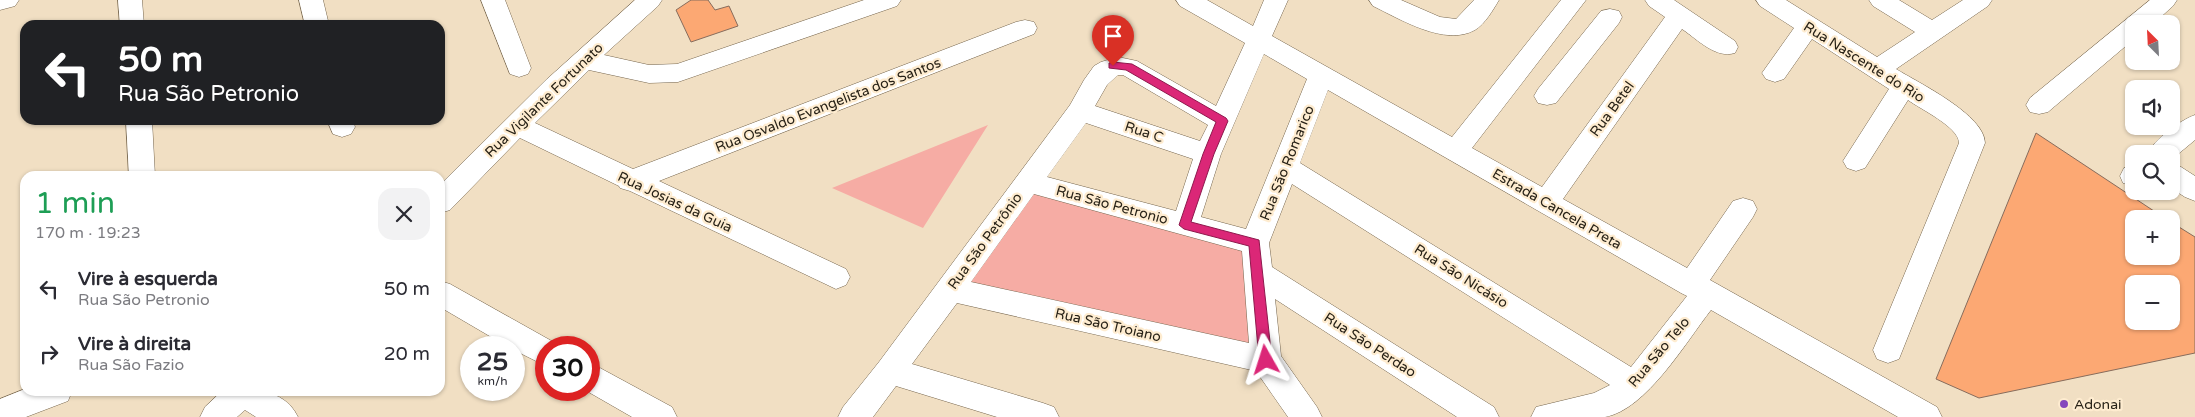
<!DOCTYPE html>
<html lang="pt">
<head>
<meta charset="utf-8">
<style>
  body { margin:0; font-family:"Varela Round",sans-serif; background:#f2f2f3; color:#2b2b33; height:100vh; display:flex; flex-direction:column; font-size:19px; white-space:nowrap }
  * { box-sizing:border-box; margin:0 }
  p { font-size:16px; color:#7c7c81 }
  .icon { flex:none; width:28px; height:28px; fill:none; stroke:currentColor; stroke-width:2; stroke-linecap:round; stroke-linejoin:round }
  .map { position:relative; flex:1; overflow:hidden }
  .drawer { position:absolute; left:20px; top:171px; width:425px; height:225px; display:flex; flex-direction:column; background:#fff; border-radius:15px; box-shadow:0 1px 4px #0004 }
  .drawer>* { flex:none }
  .hud { position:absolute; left:20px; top:20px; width:425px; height:105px; border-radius:15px; box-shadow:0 1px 4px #0004; background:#202124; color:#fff; overflow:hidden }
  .needle { width:32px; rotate:336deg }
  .tools { position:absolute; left:2125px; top:15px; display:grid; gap:10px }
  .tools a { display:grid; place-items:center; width:55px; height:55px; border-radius:10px; background:#fff; box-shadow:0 1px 4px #0004; font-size:25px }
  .speed { position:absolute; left:460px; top:336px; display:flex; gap:10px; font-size:25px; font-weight:700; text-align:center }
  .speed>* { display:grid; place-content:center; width:65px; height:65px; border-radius:50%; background:#fff; box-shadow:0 1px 4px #0004; line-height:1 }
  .speed small { font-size:12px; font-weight:400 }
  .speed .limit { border:8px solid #d22; background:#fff; color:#111 }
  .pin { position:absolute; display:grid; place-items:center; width:42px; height:42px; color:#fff; margin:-51px -21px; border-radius:50% 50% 50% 0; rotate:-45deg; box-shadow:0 0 5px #0007 }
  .pin .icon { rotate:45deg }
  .me { position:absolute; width:55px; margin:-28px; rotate:354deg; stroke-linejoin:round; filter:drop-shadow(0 0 4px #0008) }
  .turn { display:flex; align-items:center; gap:18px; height:105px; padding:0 15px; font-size:22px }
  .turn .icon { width:65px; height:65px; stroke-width:2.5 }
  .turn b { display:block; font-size:35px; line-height:42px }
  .round { display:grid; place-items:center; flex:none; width:52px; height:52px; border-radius:15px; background:#f2f2f3 }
  .summary { display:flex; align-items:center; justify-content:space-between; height:85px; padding:0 15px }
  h1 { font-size:30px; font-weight:600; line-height:38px; color:#1e9e55 }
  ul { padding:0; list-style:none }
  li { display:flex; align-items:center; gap:15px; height:65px; padding:0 15px }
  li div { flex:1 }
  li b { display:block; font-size:19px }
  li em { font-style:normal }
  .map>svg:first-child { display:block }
  .green { fill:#f6aca4 }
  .building { fill:#fca873; stroke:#876c5c; fill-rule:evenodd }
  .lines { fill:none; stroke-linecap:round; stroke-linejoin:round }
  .minor-casing { stroke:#76664e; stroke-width:1 }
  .minor { fill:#fff; fill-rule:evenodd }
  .route { fill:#db2777; stroke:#8e194d }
  .poi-dot { fill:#8647bc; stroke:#feecd0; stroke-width:2 }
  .labels { text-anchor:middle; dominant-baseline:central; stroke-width:4.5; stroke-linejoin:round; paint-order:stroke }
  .street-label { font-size:14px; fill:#282217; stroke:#feecd0 }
  .poi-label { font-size:14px; fill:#282217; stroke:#feecd0; text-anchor:start }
</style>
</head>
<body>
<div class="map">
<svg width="2195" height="417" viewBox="0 0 2195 417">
  <rect width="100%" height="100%" fill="#f1dfc3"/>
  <path class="green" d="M988,125L923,228L832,188Z
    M1027,187L1246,245L1253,351L964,283Z"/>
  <path class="building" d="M691,0H708L715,10L729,6L738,26L691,42L676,10Z
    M2036,133L2166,219H2134V256H2171V222L2195,237V353L1979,398L1936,379ZM2134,284H2171V321H2134Z"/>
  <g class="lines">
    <g class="minor-casing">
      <path id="minor" d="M0,0H19L15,6L0,10Z
        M118,0H142L144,25H120Z
        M299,0H323L329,25H305Z
        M481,0H505L531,68L528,74L519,77L510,74Z
        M635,0H662L658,6L604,55L649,65L677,64L864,0H901L897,6L678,82L649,83L589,70L535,123L633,169L1016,22L1025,20L1034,22L1037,28L1034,34L659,181L846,269L850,277L846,285L836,289L630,191L620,188L619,186L520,138L450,210L440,213V185L546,80Z
        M1176,0H1207L1253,26L1264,0H1288L1272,36L1452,137L1561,0H1586L1472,148L1542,187L1665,17L1649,6L1645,0H1674L1735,41L1738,47L1735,53C1716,59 1698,40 1682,29L1563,199L1687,268L1733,201L1743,198L1753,201L1757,209L1753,217L1710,280L1937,407L1942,417H1898L1711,310C1686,342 1646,410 1605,417C1586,417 1552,417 1531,417L1536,407L1594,393L1610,385L1292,184L1269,243L1272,267L1494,407L1499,417H1457L1275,299L1281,356L1317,407L1322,417H1288L1256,371L957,303L912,364L1043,403L1054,407L1059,417H997L896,386L873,417H838L843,407L879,362L1070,105L1084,80L1094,66L1101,62L1118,57L1137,61L1216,106L1245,43L1180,6ZM1264,54L1307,79L1246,229L1201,217L1221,154ZM1118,75H1123L1208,125L1200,141L1095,106L1107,85ZM1328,90L1681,293L1687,296L1631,367L1300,163ZM1086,123L1193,159L1176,211L1047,177ZM1034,194L1242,251L1249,343L971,282Z
        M1369,0H1401L1440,17L1456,19L1474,0H1499C1493,10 1485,24 1475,30C1445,47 1400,19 1373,6Z
        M1756,0H1786L1877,57L1915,32L1873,6L1869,0H1899L1932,20L1963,0H1992L1988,6L1896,69C1919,83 1985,115 1985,143L1899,359L1888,363L1877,359L1873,350L1959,143C1959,127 1920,109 1908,100L1865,168L1856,171L1847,168L1843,161L1889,89L1812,39L1784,79L1775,82L1766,79L1762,73L1794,28L1760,6Z
        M2150,0H2177L2173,6L2153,24H2134V39L2048,112L2039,114L2030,112L2026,105L2030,98Z
        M1610,9L1619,11L1622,17L1619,23L1556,103L1547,105L1538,103L1534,96L1538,89L1601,11Z
        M2195,115V140L2171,160V154H2147C2154,140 2180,120 2195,115Z
        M126,120H152L155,176H129Z
        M327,120H353L355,127L351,134L342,137L333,134Z
        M2171,164L2181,167L2195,176V201L2185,197L2171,188Z
        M2134,165V186H2133L2123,183L2120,176L2124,168Z
        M440,281L450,284L557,344L558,348H546V366L514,350V348H510L440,307Z
        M589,364L600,368L672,407L677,417H632L585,390H589Z
        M25,389V391H72L68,401L26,417H0V399Z
        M222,391C250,391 283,386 298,417H256L245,410L237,417H200L205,407Z"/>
    </g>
    <use href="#minor" class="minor"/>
  </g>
  <path class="route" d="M1113,62L1132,64L1226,118L1228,121L1214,154L1191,222L1259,240L1272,360L1270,364L1266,366L1261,364L1259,360L1249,246L1184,229L1179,225L1203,154L1216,122L1126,70L1109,68V63Z"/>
  <circle class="poi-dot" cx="2064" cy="404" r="5"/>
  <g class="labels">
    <g class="street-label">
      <text transform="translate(1864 62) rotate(32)">Rua Nascente do Rio</text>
      <text transform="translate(544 100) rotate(-44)">Rua Vigilante Fortunato</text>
      <text transform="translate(828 105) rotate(-21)">Rua Osvaldo Evangelista dos Santos</text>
      <text transform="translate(1612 109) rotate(-54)">Rua Betel</text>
      <text transform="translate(1144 132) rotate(18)">Rua C</text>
      <text transform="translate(1287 163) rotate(-68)">Rua São Romarico</text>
      <text transform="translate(675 202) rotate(25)">Rua Josias da Guia</text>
      <text transform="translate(1112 205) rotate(15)">Rua São Petronio</text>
      <text transform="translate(1557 209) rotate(30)">Estrada Cancela Preta</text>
      <text transform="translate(985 241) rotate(-54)">Rua São Petrônio</text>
      <text transform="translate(1461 276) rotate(32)">Rua São Nicásio</text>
      <text transform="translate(1108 325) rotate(13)">Rua São Troiano</text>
      <text transform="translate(1370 345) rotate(33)">Rua São Perdao</text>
      <text transform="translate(1659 352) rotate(-50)">Rua São Telo</text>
    </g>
    <g class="poi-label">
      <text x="2074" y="404">Adonai</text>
    </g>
  </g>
</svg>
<div class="tools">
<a><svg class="needle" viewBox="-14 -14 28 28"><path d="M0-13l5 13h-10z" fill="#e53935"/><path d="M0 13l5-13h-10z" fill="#7c7c81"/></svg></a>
<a><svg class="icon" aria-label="sound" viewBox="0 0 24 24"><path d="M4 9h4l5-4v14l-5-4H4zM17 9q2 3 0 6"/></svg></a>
<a><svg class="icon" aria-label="search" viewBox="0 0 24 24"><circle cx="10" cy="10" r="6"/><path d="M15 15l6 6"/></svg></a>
<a>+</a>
<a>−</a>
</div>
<div class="speed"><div>25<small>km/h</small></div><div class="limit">30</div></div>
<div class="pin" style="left:1113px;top:66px;background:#d93025"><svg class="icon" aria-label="arrive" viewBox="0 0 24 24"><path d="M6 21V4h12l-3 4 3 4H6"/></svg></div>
<svg class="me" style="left:1266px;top:360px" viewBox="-20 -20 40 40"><path d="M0-17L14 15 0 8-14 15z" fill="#db2777" stroke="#fff" stroke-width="4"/></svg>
<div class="hud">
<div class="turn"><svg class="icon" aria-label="left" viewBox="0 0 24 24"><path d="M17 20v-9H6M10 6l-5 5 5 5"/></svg><div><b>50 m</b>Rua São Petronio</div></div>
</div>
<section class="drawer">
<div class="summary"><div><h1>1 min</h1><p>170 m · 19:23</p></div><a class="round"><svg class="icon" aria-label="close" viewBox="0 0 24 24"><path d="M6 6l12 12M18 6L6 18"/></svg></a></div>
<ul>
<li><svg class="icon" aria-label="left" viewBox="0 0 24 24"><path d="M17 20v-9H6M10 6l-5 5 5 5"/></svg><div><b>Vire à esquerda</b><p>Rua São Petronio</p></div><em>50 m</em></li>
<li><svg class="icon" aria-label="right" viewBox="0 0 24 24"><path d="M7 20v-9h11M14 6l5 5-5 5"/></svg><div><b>Vire à direita</b><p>Rua São Fazio</p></div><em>20 m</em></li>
</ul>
</section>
</div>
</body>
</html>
